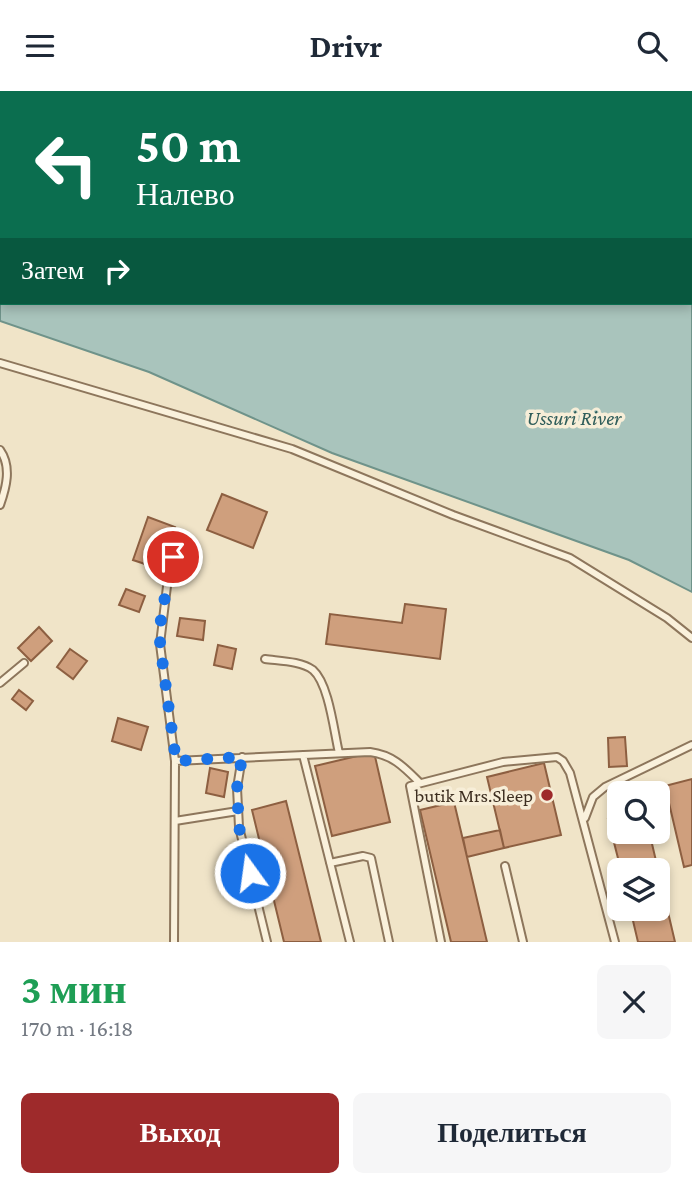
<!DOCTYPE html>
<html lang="ru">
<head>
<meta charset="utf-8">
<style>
  body { margin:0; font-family:"Crimson Pro",serif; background:#f6f6f7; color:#1f2937; height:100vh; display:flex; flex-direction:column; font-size:26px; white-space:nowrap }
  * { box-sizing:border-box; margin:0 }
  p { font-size:23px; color:#747a83 }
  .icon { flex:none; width:38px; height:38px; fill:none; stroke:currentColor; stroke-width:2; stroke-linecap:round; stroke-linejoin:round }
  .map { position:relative; height:851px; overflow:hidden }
  .panel { display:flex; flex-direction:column; background:#fff; flex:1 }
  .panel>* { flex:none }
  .hud { position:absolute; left:0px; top:0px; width:693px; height:214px; box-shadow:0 4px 10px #0003; background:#0b6e4f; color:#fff; overflow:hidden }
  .fabs { position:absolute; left:607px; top:690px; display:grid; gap:14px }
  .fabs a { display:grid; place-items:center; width:63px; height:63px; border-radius:10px; background:#fff; box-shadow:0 4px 10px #0003; font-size:35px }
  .pin { position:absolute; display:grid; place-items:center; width:60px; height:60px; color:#fff; margin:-30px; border:4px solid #fff; border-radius:50%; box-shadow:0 2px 7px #0007 }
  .me { position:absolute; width:77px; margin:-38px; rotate:346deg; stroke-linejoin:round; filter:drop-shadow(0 0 5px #0008) }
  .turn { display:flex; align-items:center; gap:24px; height:147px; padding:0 21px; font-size:32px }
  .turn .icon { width:91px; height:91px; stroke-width:2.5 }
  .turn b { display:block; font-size:49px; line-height:60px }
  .then { display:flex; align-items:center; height:66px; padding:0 21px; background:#0003; gap:14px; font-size:26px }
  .round { display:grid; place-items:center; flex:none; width:74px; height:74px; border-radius:10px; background:#f6f6f7 }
  .overview { display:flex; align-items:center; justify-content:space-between; height:119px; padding:0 21px }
  h1 { font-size:42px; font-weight:700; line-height:52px; color:#1e9e55 }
  .button { display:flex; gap:14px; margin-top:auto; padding:14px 21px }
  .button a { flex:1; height:80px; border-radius:10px; background:#9e2a2b; color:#fff; font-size:28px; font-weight:700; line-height:80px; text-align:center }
  .button a+a { background:#f6f6f7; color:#1f2937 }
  header { display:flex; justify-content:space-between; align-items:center; height:91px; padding:0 21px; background:#fff; font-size:32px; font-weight:700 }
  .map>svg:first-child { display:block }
  .water { fill:#a9c4bc; stroke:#6f938a; stroke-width:2; fill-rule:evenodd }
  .building { fill:#cf9f7d; stroke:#8d5f41; stroke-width:2 }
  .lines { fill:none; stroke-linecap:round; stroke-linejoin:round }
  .service-casing { stroke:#8d765c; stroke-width:10 }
  .service { stroke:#faf1dc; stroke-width:6 }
  .route { stroke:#1a73e8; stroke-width:12; stroke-dasharray:0 21.6 }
  .poi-dot { fill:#9e2a2b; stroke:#f7eed8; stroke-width:2.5 }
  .labels { text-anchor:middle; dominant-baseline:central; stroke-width:7; stroke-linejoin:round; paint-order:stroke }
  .poi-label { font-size:19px; fill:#3d2e20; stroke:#f7eed8; text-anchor:end }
  .water-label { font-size:21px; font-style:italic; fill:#2f5d5a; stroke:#f7eed8 }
</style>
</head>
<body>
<header><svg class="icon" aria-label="menu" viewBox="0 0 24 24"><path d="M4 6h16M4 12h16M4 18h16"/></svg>Drivr<svg class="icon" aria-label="search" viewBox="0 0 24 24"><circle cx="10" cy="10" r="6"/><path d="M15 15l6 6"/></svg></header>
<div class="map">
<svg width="692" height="851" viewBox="0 0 692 851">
  <rect width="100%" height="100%" fill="#f0e4c8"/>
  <path class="water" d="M0,0H692V501L629,469L332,362L149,281L0,230ZM2,2H691V212H2Z"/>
  <path class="building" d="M222,403L267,421L253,457L207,439Z
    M148,426L175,436L160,478L133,469Z
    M126,498L145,505L139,521L119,514Z
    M405,513L446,518L440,568L326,553L330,523L402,532Z
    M180,527L205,530L203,549L177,545Z
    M39,536L52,550L31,570L18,557Z
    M218,554L236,558L232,578L214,574Z
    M70,558L87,570L73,588L57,576Z
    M19,599L33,610L26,619L12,608Z
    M118,627L148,636L141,659L112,650Z
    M625,646L627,675L609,676L608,647Z
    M374,661L390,731L332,745L315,675Z
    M544,672L561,744L504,757L487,686Z
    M210,677L228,681L224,706L206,702Z
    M692,688V774L684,776L665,695Z
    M286,710L321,851H284L252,719Z
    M454,711L467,766L487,851H451L420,719Z
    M620,725V740H649L675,851H638L630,817H658V779H621L608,728Z
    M500,739L504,757L467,766L463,747Z"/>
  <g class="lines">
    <g class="service-casing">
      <path id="service" d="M0,272L292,358L453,424L570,467L667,527L692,547
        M0,359C12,376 6,397 0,414
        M265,568C279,570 301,570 313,579C329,593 334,641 339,662
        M0,592L24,572
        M303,664L350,851
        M242,666L237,697L239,736L267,851
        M175,670L370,661C393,664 404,676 420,692
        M585,727L593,706L605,696L692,654
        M175,730L238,720
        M330,772L363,765L371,767L389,851
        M505,775L523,851
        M174,851L175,670L160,553L168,487L179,445
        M441,851L410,695L503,671L557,666L563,670L570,682L615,851"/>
    </g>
    <use href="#service" class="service"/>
  </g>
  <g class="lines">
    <path class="route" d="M173,466L161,526L160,553L176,670L242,666L237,697L239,736L250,782"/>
  </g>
  <circle class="poi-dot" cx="547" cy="704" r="7"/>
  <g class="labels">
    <g class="poi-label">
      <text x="533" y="704">butik Mrs.Sleep</text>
    </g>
    <g class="water-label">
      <text x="574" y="327">Ussuri River</text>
    </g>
  </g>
</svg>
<div class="fabs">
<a><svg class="icon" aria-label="search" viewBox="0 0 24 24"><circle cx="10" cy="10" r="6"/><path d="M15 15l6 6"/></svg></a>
<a><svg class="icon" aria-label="layers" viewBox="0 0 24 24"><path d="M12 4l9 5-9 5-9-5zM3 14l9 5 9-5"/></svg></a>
</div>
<div class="pin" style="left:173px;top:466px;background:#d93025"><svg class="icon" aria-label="arrive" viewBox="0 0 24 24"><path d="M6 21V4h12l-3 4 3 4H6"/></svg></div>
<svg class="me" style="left:250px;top:782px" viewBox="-20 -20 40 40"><circle r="17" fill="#1a73e8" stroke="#fff" stroke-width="3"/><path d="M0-11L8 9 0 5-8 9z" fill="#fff"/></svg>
<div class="hud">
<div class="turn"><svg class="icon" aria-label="left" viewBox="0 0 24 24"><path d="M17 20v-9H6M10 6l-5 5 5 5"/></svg><div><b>50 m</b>Налево</div></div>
<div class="then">Затем<svg class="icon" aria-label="right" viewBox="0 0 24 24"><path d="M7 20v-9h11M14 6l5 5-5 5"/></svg></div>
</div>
</div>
<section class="panel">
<div class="overview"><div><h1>3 мин</h1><p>170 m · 16:18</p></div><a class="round"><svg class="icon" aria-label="close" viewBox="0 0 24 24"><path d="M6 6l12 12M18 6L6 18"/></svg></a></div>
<div class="button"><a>Выход</a><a>Поделиться</a></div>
</section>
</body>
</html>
